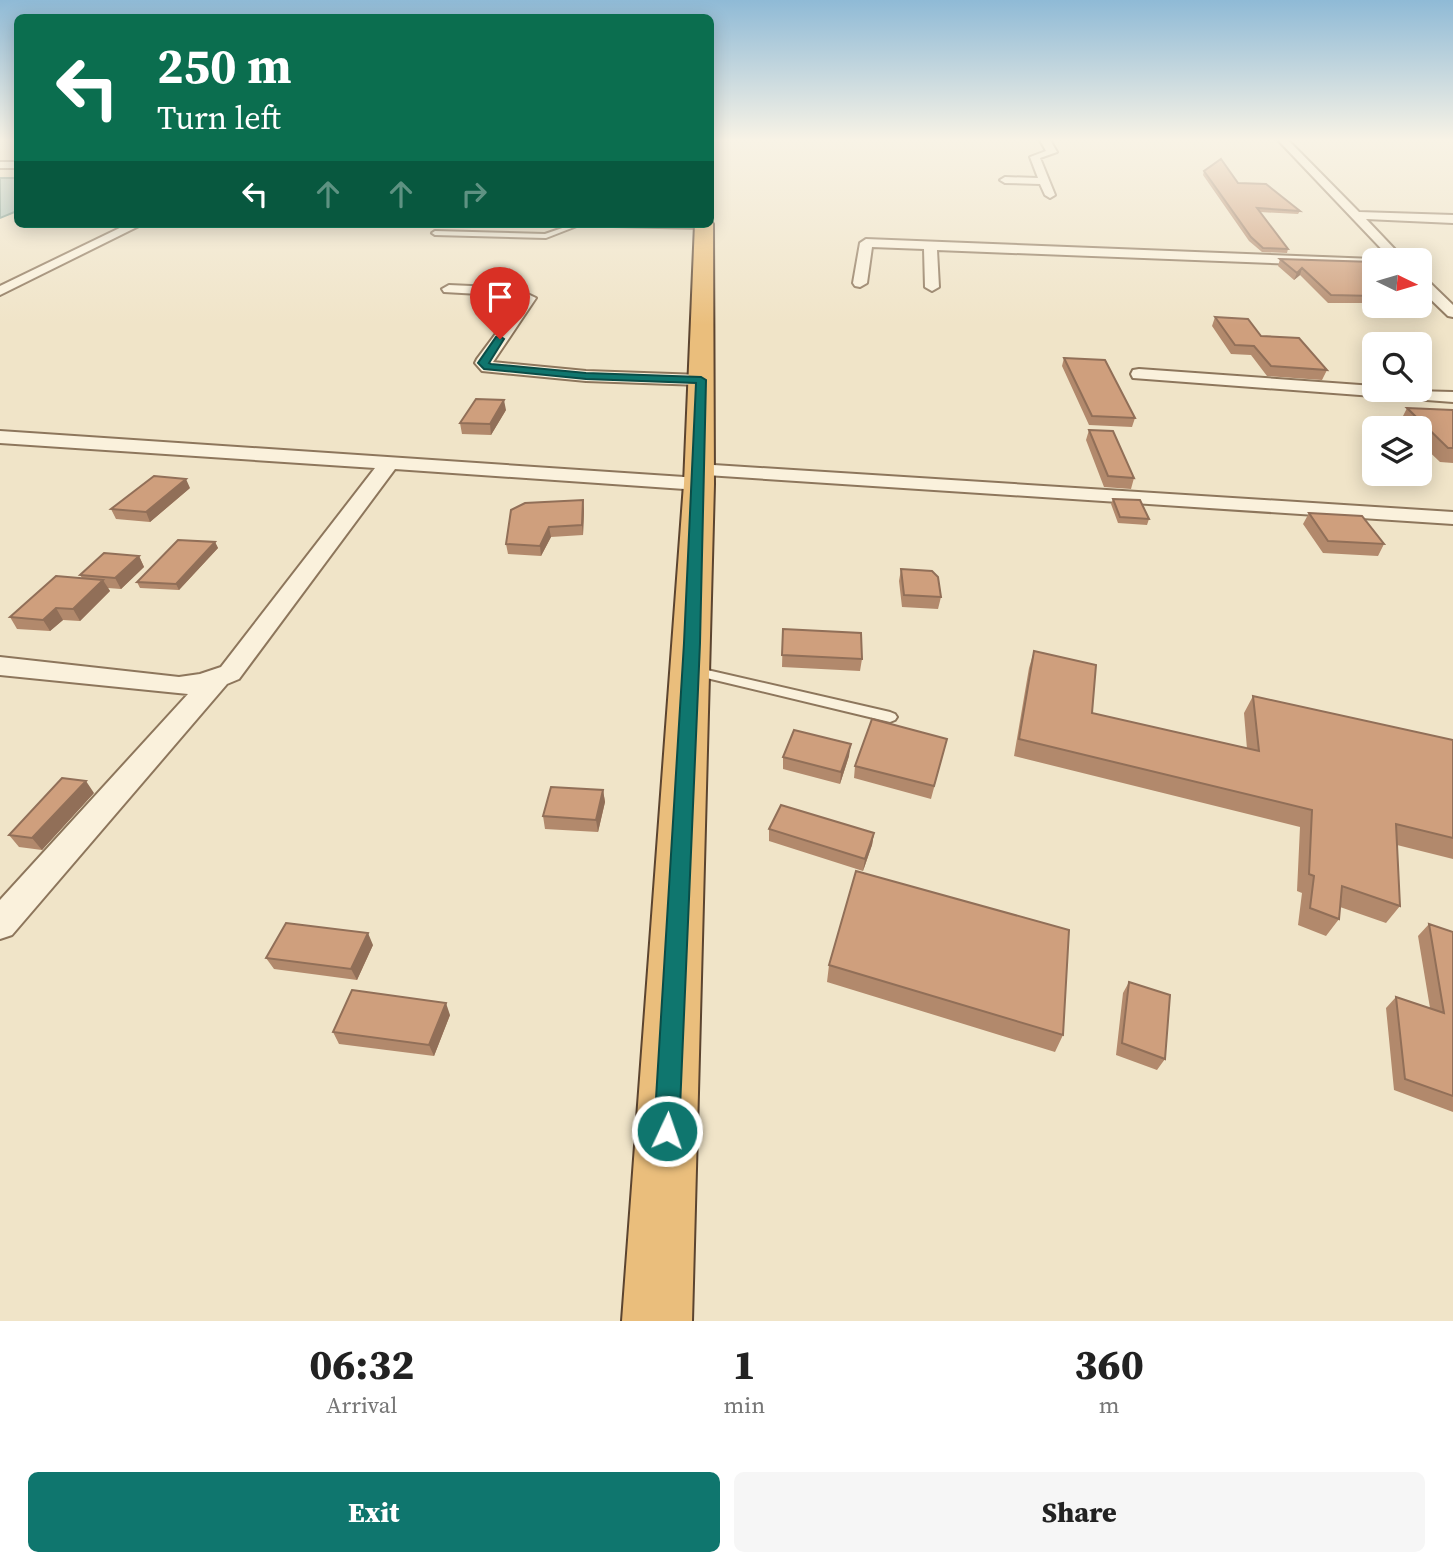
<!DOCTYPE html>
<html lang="en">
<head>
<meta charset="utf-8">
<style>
  body { margin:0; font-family:"Source Serif 4",serif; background:#f6f6f6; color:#222; height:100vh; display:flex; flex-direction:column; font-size:26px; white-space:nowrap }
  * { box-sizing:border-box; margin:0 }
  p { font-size:23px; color:#767676 }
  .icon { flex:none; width:38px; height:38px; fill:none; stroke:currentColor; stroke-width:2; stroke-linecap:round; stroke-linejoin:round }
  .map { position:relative; height:1321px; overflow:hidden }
  .drawer { display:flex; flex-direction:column; background:#fff; flex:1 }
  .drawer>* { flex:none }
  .guide { position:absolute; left:14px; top:14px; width:700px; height:214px; border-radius:10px; box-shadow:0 4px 18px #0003; background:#0b6e4f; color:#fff; overflow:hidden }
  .needle { width:46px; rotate:95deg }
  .tools { position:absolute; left:1362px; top:248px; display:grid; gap:14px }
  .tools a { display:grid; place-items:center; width:70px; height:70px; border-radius:10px; background:#fff; box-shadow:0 4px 18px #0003; font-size:35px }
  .pin { position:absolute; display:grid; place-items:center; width:60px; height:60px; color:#fff; margin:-72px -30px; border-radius:50% 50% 50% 0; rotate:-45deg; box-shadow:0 0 7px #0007 }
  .pin .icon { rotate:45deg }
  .me { position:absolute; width:77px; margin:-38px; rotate:3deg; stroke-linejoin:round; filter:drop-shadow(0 0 5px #0008) }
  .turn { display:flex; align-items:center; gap:24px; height:147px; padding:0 28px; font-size:32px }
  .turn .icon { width:91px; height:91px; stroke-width:2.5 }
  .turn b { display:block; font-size:49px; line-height:60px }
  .lanes { display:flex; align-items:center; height:66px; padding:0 28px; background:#0003; justify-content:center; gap:35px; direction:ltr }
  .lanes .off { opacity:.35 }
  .eta { display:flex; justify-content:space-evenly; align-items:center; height:119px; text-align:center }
  .eta b { font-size:42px; font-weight:800; line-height:49px }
  .action { display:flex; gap:14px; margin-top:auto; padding:14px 28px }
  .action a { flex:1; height:80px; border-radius:10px; background:#0f766e; color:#fff; font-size:28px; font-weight:800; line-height:80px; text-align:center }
  .action a+a { background:#f6f6f6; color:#222 }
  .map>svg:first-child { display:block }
  .water { fill:#a9c4bc; stroke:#6f938a; stroke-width:2 }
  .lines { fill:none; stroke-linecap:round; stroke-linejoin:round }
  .service-casing { stroke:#8d765c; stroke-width:4 }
  .minor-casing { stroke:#8d765c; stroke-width:4 }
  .trunk-casing { stroke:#5b4430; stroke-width:4 }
  .service { fill:#faf1dc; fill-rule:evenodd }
  .minor { fill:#faf1dc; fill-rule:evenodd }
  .trunk { fill:#eabe7c; fill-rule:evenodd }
  .wall { fill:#b2896c }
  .shaded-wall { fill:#916f58 }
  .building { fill:#cf9f7d; stroke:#916f58; stroke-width:2 }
  .route { fill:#0f766e; stroke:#0a4d48; stroke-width:2 }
</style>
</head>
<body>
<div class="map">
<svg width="1453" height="1321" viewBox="0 0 1453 1321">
  <rect width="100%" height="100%" fill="#f0e4c8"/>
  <path class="water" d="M0,178H18L17,211L0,218Z"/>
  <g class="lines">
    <g class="service-casing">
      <path id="service" d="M574,224H582L546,238L435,235L432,233L435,231L545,234Z
        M610,224H689L707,226L704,228L613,226Z
        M694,667L890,712L895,714L897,717L895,720L890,722L690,674L688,671Z"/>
    </g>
    <g class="minor-casing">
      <path id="minor" d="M1040,140H1050L1057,152L1040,158L1055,195L1050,198L1045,195L1040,184L1005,183L1000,180L1005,177L1038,178L1030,157L1046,151Z
        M1278,140H1288L1359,212L1453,215V223L1366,219L1406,261H1393Z
        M0,162H18V168H0Z
        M128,224H143L0,295V286Z
        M866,239L1374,259L1379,261H1374V267L937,250L939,287L932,291L925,287L924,249L872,247L867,283L860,287L855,286L853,283L860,243Z
        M1419,276L1424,277L1453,305V317L1448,316L1419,288Z
        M449,285L515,288L536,298L493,362L586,371L701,375L710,380L701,385L586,381L482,371L475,363L477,359L521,300L513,296L444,292L442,289Z
        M1139,369L1374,386V390L1453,392V402L1133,378L1131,374L1133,370Z
        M0,431L699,478L706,480L709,484L706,488L699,490L395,469L239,679L227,684L12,935L0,939V900L188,694L0,675V657L179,677L200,674L221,667L375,468L0,443Z
        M698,464L1453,512V524L691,474L688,470L691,466Z"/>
    </g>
    <g class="trunk-casing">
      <path id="trunk" d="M710,221L713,224L714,484L692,1321H622L684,484L695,224H710Z"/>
    </g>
    <use href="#service" class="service"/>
    <use href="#minor" class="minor"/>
    <use href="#trunk" class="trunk"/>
  </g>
  <path class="wall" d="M1204,171L1238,183L1300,211L1298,214L1260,212L1288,249L1287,253L1262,252L1249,241L1203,175Z
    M1280,259L1374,262V303H1328L1300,275L1294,280L1278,266Z
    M1215,317L1261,336L1327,370L1322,380L1267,376L1251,355L1231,354L1212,326Z
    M1064,358L1135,418L1132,427L1089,425L1062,366Z
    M1407,408L1453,410V463L1440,462L1419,442V429H1406L1400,422Z
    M506,410L491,435L462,434L460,423Z
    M1089,430L1134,478L1131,489L1104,487L1086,440Z
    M190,488L150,522L116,519L111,509Z
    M1113,499L1149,519L1147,525L1118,523L1111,504Z
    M583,500L584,510L583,535L551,537L541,556L508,554L506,544Z
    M1309,513L1384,544L1378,556L1323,553L1303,524Z
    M215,542L218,548L179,590L140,588L137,582Z
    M139,556L144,567L121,589L108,588L110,591L80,621L63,620L50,631L17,629L10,617L82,578L80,575Z
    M901,569L941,597L938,609L902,607L899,581Z
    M783,629L862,659L860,671L782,667Z
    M1034,651L1092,713L1247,749L1244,713L1253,696L1453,740V859L1397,845L1400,906L1386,923L1340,907L1339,919L1326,936L1298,925L1302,893L1297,891L1300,827L1014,756L1029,668Z
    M947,739L931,799L854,778L855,766Z
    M849,756L840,784L783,769V757Z
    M603,790L605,802L598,832L545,829L543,816Z
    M94,793L42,850L19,847L9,835Z
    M769,829L874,833L872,845L863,871L769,841Z
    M1429,924L1453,932V1112L1394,1090L1386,1008L1396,997L1430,1008L1418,936Z
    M373,945L357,980L274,969L266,958Z
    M829,965L1063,1035L1055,1052L827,982Z
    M1129,982L1165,1059L1157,1070L1116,1055L1123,993Z
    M450,1015L434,1056L339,1044L333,1032Z"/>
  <path class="shaded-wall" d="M1302,268L1300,275L1294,280L1297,273Z
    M504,400L506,410L491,435L490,424Z
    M186,479L190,488L150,522L146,512Z
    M583,500L584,510L583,535L582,525Z
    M549,527L551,537L541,556L540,546Z
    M215,542L218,548L179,590L176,584Z
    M139,556L144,567L121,589L115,578Z
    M103,580L110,591L80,621L73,609Z
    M56,608L63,620L50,631L43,620Z
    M851,744L849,756L840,784L841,772Z
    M86,781L94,793L42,850L32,838Z
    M603,790L605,802L598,832L596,820Z
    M874,833L872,845L863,871L865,859Z
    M368,933L373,945L357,980L351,969Z
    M446,1003L450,1015L434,1056L429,1045Z"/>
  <path class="building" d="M1221,159L1238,183L1266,184L1300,211L1257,208L1288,249L1263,248L1251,237L1204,171Z
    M1280,259L1374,262V296L1331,295L1302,268L1297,273Z
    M1215,317L1248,319L1261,336L1299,338L1327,370L1271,366L1254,346L1235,345Z
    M1064,358L1105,360L1135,418L1092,416Z
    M476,399L504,400L490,424L460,423Z
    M1407,408L1453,410V448H1448Z
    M1089,430L1113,431L1134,478L1108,476Z
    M154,476L186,479L146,512L111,509Z
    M1113,499L1140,500L1149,519L1120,517Z
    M583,500L582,525L549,527L540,546L506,544L511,510L525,503Z
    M1309,513L1362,516L1384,544L1328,541Z
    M178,540L215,542L176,584L137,582Z
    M104,553L139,556L115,578L80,575Z
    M901,569L932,571L938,577L941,597L904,595Z
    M56,576L103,580L73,609L56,608L43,620L10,617Z
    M783,629L861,633L862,659L782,655Z
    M1034,651L1096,665L1092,713L1259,751L1253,696L1453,740V838L1396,824L1400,906L1342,886L1339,919L1310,908L1314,876L1309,874L1312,810L1019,739Z
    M872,719L947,739L934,786L855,766Z
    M794,730L851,744L841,772L783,757Z
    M62,778L86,781L32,838L9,835Z
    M551,787L603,790L596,820L543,816Z
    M781,805L874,833L865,859L769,829Z
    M856,871L1069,930L1063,1035L829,965Z
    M286,923L368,933L351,969L266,958Z
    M1429,924L1453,932V1096L1405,1079L1396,997L1444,1013Z
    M1129,982L1170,995L1165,1059L1122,1043Z
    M352,990L446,1003L429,1045L333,1032Z"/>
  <linearGradient id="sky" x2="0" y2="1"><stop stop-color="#8fbad6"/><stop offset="0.43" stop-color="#f8f3e6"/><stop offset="1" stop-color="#f8f3e6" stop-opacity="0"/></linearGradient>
  <rect width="1453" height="325" fill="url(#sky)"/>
  <path class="route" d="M500,336L504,339L489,363L491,364L586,373L701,377L706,380L700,643L679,1131L676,1140L667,1144L658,1140L654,1131L684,643L696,383L586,379L484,369L478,363L496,337Z"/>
</svg>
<div class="tools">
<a><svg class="needle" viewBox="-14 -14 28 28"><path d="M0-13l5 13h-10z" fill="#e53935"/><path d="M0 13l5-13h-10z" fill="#767676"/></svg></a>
<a><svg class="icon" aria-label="search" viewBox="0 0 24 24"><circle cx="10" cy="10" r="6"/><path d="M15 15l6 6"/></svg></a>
<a><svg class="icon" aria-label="layers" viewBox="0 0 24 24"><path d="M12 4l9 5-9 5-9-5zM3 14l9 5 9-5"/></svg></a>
</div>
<div class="pin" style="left:500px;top:339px;background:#d93025"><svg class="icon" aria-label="arrive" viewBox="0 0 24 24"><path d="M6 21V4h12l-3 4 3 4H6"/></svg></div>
<svg class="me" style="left:667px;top:1131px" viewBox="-20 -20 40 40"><circle r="17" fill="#0f766e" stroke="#fff" stroke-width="3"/><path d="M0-11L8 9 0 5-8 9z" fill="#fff"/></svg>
<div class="guide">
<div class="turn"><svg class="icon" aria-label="left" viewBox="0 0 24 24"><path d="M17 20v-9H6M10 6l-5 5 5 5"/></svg><div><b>250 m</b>Turn left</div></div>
<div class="lanes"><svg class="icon" aria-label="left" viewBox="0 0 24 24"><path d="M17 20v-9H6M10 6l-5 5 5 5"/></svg><svg class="icon off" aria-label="ahead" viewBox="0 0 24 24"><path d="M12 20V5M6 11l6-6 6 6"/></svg><svg class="icon off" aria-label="ahead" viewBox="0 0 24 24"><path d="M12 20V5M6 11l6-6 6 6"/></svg><svg class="icon off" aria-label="right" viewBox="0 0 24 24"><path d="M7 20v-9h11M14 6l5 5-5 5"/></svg></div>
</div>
</div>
<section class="drawer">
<div class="eta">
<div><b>06:32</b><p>Arrival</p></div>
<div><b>1</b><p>min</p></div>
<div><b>360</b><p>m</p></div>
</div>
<div class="action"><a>Exit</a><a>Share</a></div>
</section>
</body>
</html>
